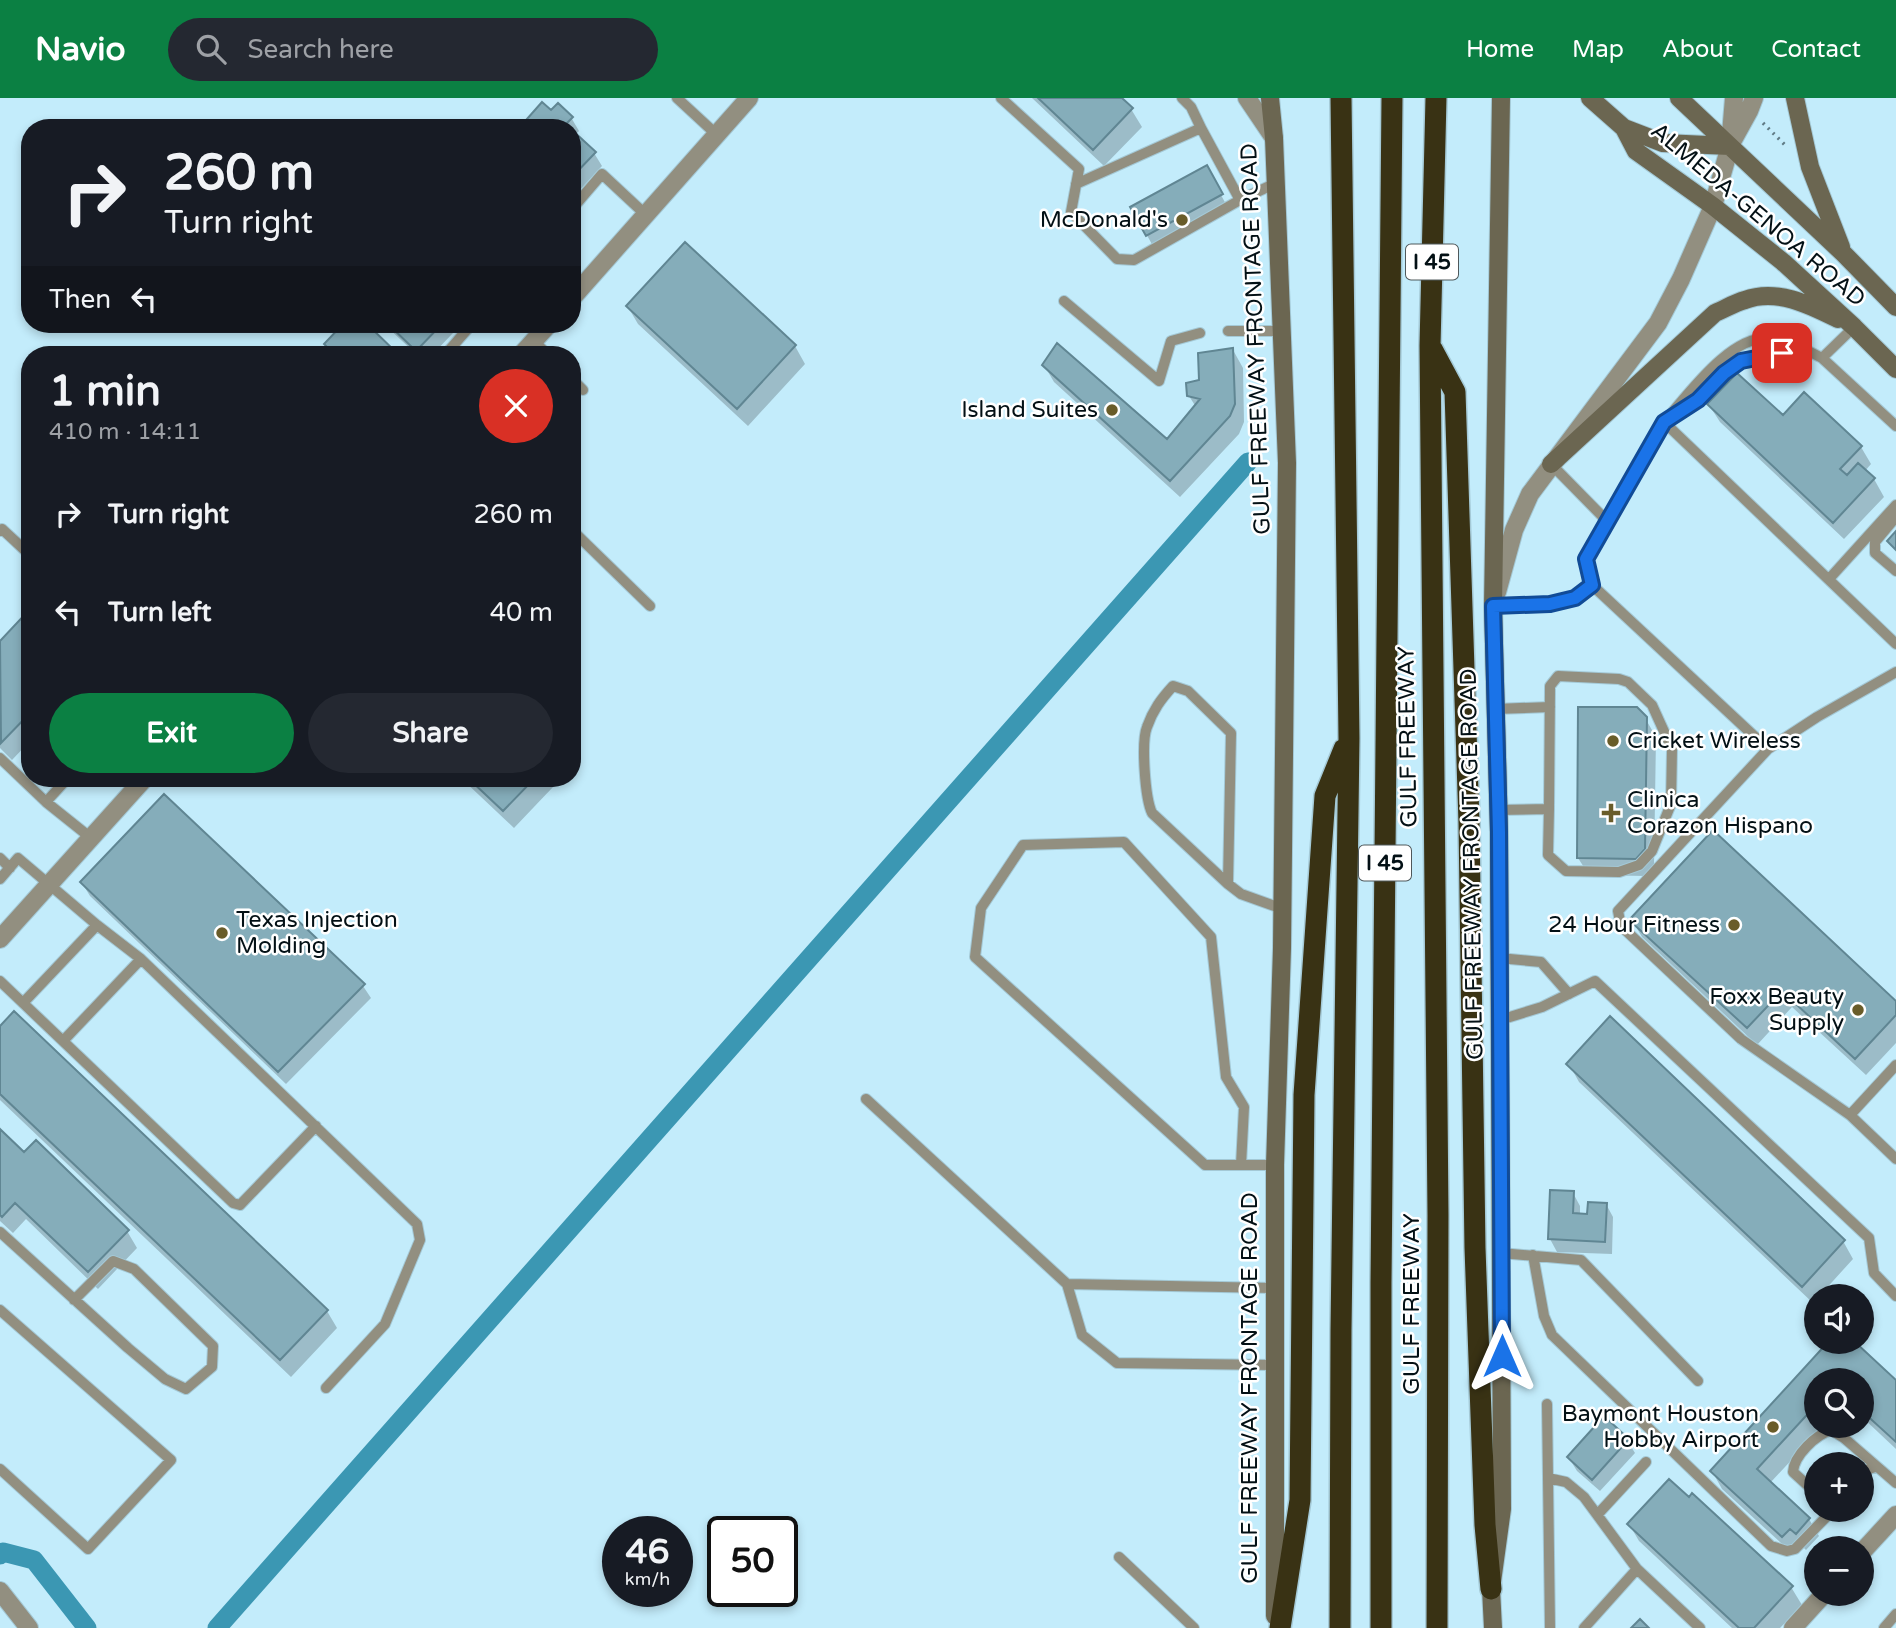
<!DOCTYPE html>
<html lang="en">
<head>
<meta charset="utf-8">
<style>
  body { margin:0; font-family:"Varela Round",sans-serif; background:#242831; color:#f1f3f6; height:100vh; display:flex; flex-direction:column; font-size:26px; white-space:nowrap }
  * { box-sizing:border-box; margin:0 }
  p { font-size:23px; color:#9ea1a6 }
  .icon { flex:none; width:38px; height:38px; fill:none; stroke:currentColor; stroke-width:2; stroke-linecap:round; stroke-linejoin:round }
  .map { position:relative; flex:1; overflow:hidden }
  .drawer { position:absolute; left:21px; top:248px; width:560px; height:441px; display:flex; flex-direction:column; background:#171b24; border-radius:28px; box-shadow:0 4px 10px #0003 }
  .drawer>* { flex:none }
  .top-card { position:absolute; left:21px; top:21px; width:560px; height:214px; border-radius:28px; box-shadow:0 4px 10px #0003; background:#171b24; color:#f1f3f6; overflow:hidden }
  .tools { position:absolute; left:1804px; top:1186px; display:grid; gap:14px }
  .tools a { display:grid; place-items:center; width:70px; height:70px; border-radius:50%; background:#171b24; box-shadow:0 4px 10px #0003; font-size:35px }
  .speed { position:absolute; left:602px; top:1418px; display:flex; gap:14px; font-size:35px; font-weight:700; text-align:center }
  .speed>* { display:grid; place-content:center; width:91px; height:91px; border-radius:50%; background:#171b24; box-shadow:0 4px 10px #0003; line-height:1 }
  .speed small { font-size:18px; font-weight:400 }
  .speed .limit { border:4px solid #111; border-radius:10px; background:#fff; color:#111 }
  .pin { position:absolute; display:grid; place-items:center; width:60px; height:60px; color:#fff; margin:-30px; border-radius:14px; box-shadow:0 4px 10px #0006 }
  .me { position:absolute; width:77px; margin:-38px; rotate:0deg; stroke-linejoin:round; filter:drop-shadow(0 0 5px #0008) }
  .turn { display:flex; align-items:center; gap:24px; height:147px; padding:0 28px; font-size:32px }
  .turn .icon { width:91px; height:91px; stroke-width:2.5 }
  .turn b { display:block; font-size:49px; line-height:60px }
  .then { display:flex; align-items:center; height:66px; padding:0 28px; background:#0003; gap:14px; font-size:26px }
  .round { display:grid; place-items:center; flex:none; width:74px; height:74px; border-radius:37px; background:#242831 }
  .summary { display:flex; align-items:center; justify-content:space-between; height:119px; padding:0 28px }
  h1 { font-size:42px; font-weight:700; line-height:52px }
  .primary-button { display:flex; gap:14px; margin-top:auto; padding:14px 28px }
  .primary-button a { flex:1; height:80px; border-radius:42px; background:#0b8043; color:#fff; font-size:28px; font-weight:700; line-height:80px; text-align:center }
  .primary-button a+a { background:#242831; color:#f1f3f6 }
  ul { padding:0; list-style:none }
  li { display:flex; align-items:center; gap:21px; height:98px; padding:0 28px }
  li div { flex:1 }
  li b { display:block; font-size:26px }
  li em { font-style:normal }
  header { display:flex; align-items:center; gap:42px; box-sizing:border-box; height:98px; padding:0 35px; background:#0b8043; color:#fff }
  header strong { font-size:33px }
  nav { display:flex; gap:38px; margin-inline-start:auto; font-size:24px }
  .search { width:490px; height:63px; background:#242831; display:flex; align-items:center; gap:18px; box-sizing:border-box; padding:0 24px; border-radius:38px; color:#9ea1a6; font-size:26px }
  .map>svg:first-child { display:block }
  .shadow { fill:#0003 }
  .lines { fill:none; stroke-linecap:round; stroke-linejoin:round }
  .canal { stroke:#3b97b3; stroke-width:19 }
  .building { fill:#85adba; stroke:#608693; stroke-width:2 }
  .service-casing { stroke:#a4c9d6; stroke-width:12 }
  .minor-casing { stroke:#a4c9d6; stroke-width:20 }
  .tertiary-casing { stroke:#a4c9d6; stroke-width:20 }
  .secondary-casing { stroke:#a4c9d6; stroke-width:20 }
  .motorway-casing { stroke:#a4c9d6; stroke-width:24 }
  .path { stroke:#607b85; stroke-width:3.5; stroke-dasharray:2 5; stroke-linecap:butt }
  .service { stroke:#928f80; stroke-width:10 }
  .minor { stroke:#928f80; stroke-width:18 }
  .tertiary { stroke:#928f80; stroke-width:18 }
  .secondary { stroke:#6b6651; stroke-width:18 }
  .motorway { stroke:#393214; stroke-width:21 }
  .route-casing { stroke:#114b97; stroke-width:18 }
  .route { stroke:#1a73e8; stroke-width:12 }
  .poi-dot { fill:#695c29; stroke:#fff; stroke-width:2.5 }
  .labels { text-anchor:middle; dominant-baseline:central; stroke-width:5; stroke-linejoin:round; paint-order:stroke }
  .shield { fill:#fff; stroke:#4f585b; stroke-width:2 }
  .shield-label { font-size:21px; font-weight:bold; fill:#031015 }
  .street-label { font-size:23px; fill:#031015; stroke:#fff }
  .poi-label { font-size:23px; fill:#031015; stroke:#fff; text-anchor:end }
</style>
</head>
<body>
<header>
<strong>Navio</strong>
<div class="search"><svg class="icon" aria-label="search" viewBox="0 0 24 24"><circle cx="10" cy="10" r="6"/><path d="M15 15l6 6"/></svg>Search here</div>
<nav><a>Home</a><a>Map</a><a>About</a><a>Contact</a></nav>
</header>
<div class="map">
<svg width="1896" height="1530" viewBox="0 0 1896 1530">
  <rect width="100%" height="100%" fill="#c3ecfb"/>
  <path class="shadow" d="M1032,0H1119L1131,11L1142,29L1104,68Z
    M558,7L572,21L579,33L575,37L594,55L602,68L575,97L572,95V30H521L551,15Z
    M1206,69L1228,110L1154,150L1132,110Z
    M628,209L795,248L805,266L748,328L638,226Z
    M346,226H364L397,257H332L326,246Z
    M384,226H448L453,235L432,257H417Z
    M1233,252L1243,270L1244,324L1239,336L1180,399L1054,284L1044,267L1167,343L1196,309L1189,298Z
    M1709,307L1783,320L1861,349L1871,366L1865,373L1874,381L1884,399L1844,441L1720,324Z
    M30,514V643L12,662L0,650V546Z
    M1645,620L1656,639L1654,769L1646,778L1589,777L1578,760Z
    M462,681H548L553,689L514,730Z
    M82,785L363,888L371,900L286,986L90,798Z
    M1632,822L1896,905V945L1866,977L1792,909L1757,947L1642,839Z
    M0,931L327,1213L337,1230L291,1279L0,1002Z
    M1569,966L1843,1143L1853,1161L1813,1205L1579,984Z
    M0,1033L24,1056L127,1133L137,1150L98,1191L26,1121L13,1135L0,1123Z
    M1573,1095L1580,1108V1117L1589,1118L1606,1106L1613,1119L1612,1156L1557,1154L1550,1141Z
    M1830,1244L1896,1284V1351L1862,1319V1283H1816V1328H1823L1770,1385L1809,1421L1819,1438L1806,1452L1801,1447L1793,1456L1722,1391L1712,1373Z
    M1627,1342L1635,1355L1600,1393L1577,1373L1569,1360Z
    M1629,1426L1791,1489L1802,1507L1780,1530H1732L1639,1443Z"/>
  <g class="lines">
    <path class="canal" d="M0,1457L3,1454L34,1462L87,1530
      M217,1530L1248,364"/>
  </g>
  <path class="building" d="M1038,0H1122L1133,10L1093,52Z
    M542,4L551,12L558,5L573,19L566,26L570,30H519Z
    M572,32L596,54L572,79Z
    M1207,67L1223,96L1146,138L1130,109Z
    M685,144L796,247L737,311L626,208Z
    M343,226H367L399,257H335L324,246Z
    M388,226H442L416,253Z
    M1057,245L1167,341L1200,301L1187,298L1186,285L1199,282L1198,255L1233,250L1235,306L1230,318L1170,383L1042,267Z
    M1737,275L1783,317L1804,294L1862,348L1840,371L1847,377L1858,365L1875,380L1833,425L1707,306Z
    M1896,433V452L1887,443Z
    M30,511V615L1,645L0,543Z
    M1578,609H1637L1647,619L1645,751L1636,761L1577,760Z
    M469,681H534L503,713Z
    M164,696L365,886L278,974L80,784Z
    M1713,732L1896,903V917L1855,961L1782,893L1747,930L1629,822Z
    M14,913L328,1212L280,1262L0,996V928Z
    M1610,918L1845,1142L1802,1189L1566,966Z
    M0,1031L24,1054L36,1042L129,1132L88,1174L15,1105L2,1119L0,1117Z
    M1550,1092L1574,1093L1573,1115L1587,1116L1588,1104L1607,1105L1605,1144L1548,1141Z
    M1828,1244H1855L1896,1282V1344L1862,1313V1283H1816V1307L1757,1371L1810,1420L1796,1436L1790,1431L1782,1439L1710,1373Z
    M1604,1318L1629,1341L1592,1382L1567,1359Z
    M1669,1381L1689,1399L1692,1395L1793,1488L1754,1530H1739L1627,1426Z
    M1640,1521L1649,1530H1631Z"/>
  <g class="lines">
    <g class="service-casing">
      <path id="service" d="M677,0L717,37
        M1001,0L1079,71L1071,114L1117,161L1134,162L1240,102L1276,85
        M1182,0L1191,9L1201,30
        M1076,86L1201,30L1240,102
        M572,111L602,76L646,117
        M1064,203L1159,283L1171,243L1200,235
        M1228,233H1282
        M534,243L548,257
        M445,257L472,226
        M1822,260L1896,328
        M572,281L583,292
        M1677,316L1698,302L1724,275L1741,263L1802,251
        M1664,324C1688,297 1731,235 1772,240C1789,242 1806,252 1822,260L1854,229
        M1551,366L1607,423
        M1896,419L1875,444V455L1896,473
        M572,432L650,508
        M0,433L2,431L30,457
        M1829,481L1896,407
        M1592,487L1586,461L1664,324L1896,546
        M1493,508L1550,507L1575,500L1592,487L1768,651L1817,619L1896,574
        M1495,611L1550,609
        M1768,651L1618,813L1621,828L1741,941L1850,1017L1896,1061
        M0,660L46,704L67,681
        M46,704L91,740
        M1497,712L1549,711L1548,757L1566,773L1619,774L1639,767L1652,753L1671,706L1672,651L1652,607L1628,584L1619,581L1558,578L1550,588L1549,711
        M0,760L10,770
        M0,781L18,760L97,827L23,905L0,883
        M1228,786L1231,635L1188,593L1173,588C1161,601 1153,612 1147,629C1141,644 1145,700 1152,715L1228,786L1241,796L1283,811
        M97,827L141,861L417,1126L420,1142L385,1226L326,1290
        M1499,860L1541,864L1569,896
        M23,905L233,1105L240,1107L316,1028
        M1500,922L1542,909L1595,883L1869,1140L1874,1175L1896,1198
        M63,943L141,861
        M866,1001L1067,1186L1082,1237L1117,1265L1275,1267
        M1850,1017L1896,967
        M1241,1067L1244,1009L1226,979L1211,839L1124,744L1023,747L981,810L975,859L1205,1067H1275
        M0,1134L128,1250L165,1281L186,1291L212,1269L213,1248L134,1171L113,1163L74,1202
        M1501,1155L1581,1162L1698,1283
        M1533,1157L1544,1218L1552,1237L1771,1448L1787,1453L1795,1451L1833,1412
        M1067,1186L1275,1190
        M0,1212L171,1362L88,1451L0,1371
        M1547,1306L1548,1380
        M1862,1379L1869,1371L1875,1369
        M1816,1395L1793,1374C1794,1357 1816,1337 1831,1332L1844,1340L1896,1385
        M1598,1416L1646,1364
        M1119,1459L1194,1530
        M1550,1530L1548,1380L1566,1384L1584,1399L1637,1471
        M1584,1530L1637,1471L1700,1530
        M1884,1530L1896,1516"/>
    </g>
    <g class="minor-casing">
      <path id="minor" d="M1862,1454L1896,1417
        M1793,1530L1824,1496"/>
    </g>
    <g class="tertiary-casing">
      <path id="tertiary" d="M1247,0L1274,40
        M1733,42L1749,13L1754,0
        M572,200L749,0
        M521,257L549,226
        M1497,494L1514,432L1530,396L1658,225L1681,181L1713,108L1730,48L1734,0
        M0,841L144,681
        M0,1493L29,1530"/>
    </g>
    <g class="secondary-casing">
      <path id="secondary" d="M1270,0L1274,40L1287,365L1282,850L1275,1067V1518
        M1590,0L1624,30L1636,53L1713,108L1783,164L1854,229L1896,271
        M1679,0L1843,155L1896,209
        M1795,0L1810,69L1841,149
        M1624,30L1663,45L1730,48
        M1551,366L1715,215C1725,211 1734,205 1745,202C1777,190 1810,207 1838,221
        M1493,1530L1491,1491L1502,1411L1499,734L1493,508L1501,0"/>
    </g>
    <g class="motorway-casing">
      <path id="motorway" d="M1436,0L1430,248L1438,1117L1437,1530
        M1432,251L1455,294L1469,725L1475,1150L1485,1427L1491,1491
        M1280,1530L1300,1402L1304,997L1325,698L1344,651
        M1340,1530L1341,1232L1349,640L1341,0
        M1381,1530V1185L1392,0"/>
    </g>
    <path class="path" d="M1763,25L1787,49"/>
    <use href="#service" class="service"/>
    <use href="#minor" class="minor"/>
    <use href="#tertiary" class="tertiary"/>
    <use href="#secondary" class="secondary"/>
    <use href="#motorway" class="motorway"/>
  </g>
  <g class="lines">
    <g class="route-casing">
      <path id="route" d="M1502,1258L1499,734L1493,508L1550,506L1575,500L1592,487L1586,461L1664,324L1698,302L1724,275L1741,263L1782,255"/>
    </g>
    <use href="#route" class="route"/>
  </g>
  <g class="poi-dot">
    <circle cx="1182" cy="122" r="7"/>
    <circle cx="1112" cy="312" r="7"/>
    <circle cx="1613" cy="643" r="7"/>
    <path d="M1607.5 704.5h7v7h7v7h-7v7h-7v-7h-7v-7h7z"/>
    <circle cx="1734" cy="827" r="7"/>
    <circle cx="222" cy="835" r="7"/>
    <circle cx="1858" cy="912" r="7"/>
    <circle cx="1773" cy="1329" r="7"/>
  </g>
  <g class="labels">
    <g class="shield">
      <rect x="1406" y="146.5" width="52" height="35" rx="5"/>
      <rect x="1359" y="747.5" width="52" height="35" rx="5"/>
    </g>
    <g class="shield-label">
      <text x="1432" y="164">I 45</text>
      <text x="1385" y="765">I 45</text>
    </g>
    <g class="street-label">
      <text transform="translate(1758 117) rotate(40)">ALMEDA-GENOA ROAD</text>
      <text transform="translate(1256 241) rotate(-92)">GULF FREEWAY FRONTAGE ROAD</text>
      <text transform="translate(1408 639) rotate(-91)">GULF FREEWAY</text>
      <text transform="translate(1472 766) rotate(-91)">GULF FREEWAY FRONTAGE ROAD</text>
      <text transform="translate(1412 1206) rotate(-90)">GULF FREEWAY</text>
      <text transform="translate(1250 1290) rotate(-90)">GULF FREEWAY FRONTAGE ROAD</text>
    </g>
    <g class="poi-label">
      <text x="1168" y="122">McDonald's</text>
      <text x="1098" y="312">Island Suites</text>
      <text x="1627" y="643" text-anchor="start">Cricket Wireless</text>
      <text x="1627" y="702" text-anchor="start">Clinica<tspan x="1627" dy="26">Corazon Hispano</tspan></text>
      <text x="236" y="822" text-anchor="start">Texas Injection<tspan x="236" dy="26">Molding</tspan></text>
      <text x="1720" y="827">24 Hour Fitness</text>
      <text x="1844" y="899">Foxx Beauty<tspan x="1844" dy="26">Supply</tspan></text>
      <text x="1759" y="1316">Baymont Houston<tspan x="1759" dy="26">Hobby Airport</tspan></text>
    </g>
  </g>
</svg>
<div class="tools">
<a><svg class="icon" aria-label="sound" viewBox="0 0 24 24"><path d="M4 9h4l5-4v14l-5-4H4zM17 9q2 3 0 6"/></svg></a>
<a><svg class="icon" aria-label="search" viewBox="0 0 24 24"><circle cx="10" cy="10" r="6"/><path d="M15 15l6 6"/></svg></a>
<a>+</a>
<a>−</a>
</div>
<div class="speed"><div>46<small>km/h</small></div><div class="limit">50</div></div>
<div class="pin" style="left:1782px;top:255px;background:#d93025"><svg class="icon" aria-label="arrive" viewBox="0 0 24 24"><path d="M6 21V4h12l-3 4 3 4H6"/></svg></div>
<svg class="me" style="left:1502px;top:1258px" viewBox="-20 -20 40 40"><path d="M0-17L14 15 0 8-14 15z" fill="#1a73e8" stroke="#fff" stroke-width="4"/></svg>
<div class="top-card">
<div class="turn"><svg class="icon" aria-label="right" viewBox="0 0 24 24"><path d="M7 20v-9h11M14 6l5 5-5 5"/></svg><div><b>260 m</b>Turn right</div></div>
<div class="then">Then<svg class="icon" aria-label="left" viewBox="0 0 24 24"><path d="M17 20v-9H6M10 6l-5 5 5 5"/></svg></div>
</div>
<section class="drawer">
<div class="summary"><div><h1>1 min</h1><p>410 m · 14:11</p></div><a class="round" style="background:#d93025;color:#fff"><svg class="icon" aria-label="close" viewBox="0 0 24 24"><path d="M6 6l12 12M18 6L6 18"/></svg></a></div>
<ul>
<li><svg class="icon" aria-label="right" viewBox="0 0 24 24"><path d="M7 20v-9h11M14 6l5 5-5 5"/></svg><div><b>Turn right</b></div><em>260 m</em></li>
<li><svg class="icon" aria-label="left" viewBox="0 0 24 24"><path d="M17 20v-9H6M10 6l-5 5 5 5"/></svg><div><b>Turn left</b></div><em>40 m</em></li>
</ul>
<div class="primary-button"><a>Exit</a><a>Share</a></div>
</section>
</div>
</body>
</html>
